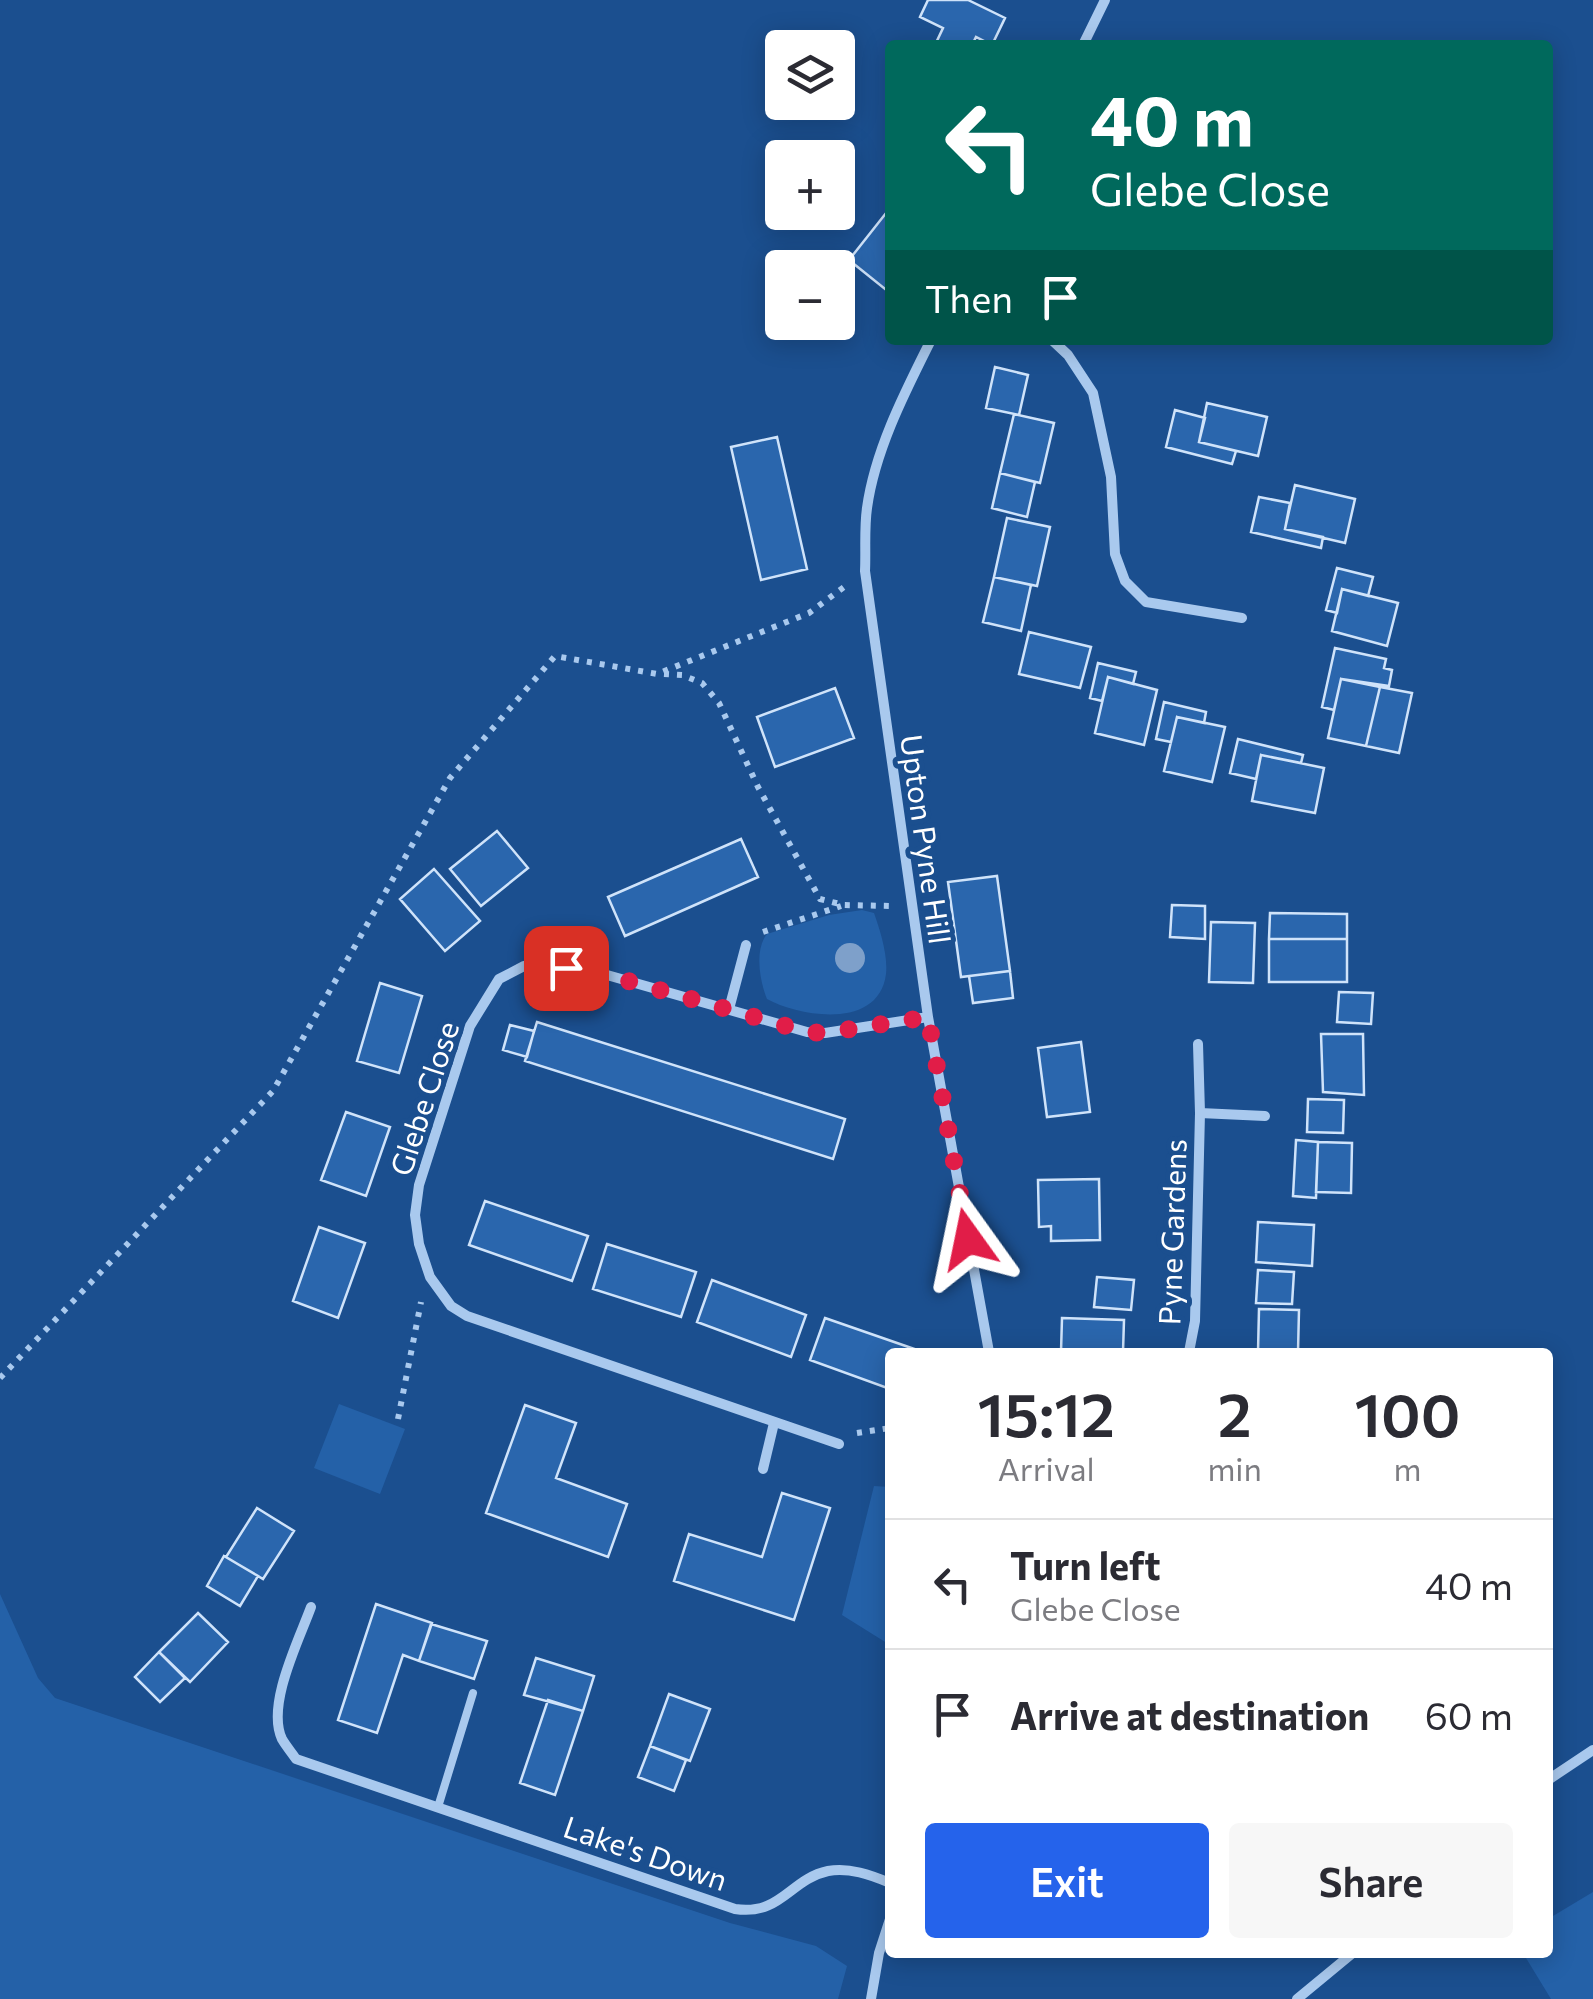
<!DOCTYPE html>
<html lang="en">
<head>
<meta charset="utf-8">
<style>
  body { margin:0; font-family:Commissioner,sans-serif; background:#f7f7f7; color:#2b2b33; height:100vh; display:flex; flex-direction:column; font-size:38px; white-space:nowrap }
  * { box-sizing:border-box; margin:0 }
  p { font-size:32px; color:#7c7c81 }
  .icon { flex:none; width:55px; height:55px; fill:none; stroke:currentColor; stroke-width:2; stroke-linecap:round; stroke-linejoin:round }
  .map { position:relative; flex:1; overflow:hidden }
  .panel { position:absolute; left:885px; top:1348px; width:668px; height:610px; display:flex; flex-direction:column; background:#fff; border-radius:10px; box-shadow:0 5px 25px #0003 }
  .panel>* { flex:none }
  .hud { position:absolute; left:885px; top:40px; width:668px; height:305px; border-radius:10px; box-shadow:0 5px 25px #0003; background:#00695c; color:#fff; overflow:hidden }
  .controls { position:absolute; left:765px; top:30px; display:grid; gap:20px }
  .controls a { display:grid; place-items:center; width:90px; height:90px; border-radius:10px; background:#fff; box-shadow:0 5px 25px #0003; font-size:50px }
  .pin { position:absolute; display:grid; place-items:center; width:85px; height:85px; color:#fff; margin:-42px; border-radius:20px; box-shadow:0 5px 15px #0006 }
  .me { position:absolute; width:110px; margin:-55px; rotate:348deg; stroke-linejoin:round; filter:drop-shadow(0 0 8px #0008) }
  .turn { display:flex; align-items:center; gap:35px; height:210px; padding:0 40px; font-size:45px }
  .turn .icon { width:130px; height:130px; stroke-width:2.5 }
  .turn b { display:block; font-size:70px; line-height:85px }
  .then { display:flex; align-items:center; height:95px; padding:0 40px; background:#0003; gap:20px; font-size:38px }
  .eta { display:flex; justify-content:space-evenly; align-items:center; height:170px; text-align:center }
  .eta b { font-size:60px; font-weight:600; line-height:70px }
  .cta { display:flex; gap:20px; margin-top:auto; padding:20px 40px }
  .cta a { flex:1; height:115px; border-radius:10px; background:#2563eb; color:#fff; font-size:40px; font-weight:600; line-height:115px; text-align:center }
  .cta a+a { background:#f7f7f7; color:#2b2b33 }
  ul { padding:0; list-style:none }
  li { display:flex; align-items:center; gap:30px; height:130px; padding:0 40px; border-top:2px solid #e1e1e2 }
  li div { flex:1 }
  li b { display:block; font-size:38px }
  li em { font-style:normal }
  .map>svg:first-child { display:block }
  .green { fill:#2461a8 }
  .building { fill:#2a66ad; stroke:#cfe3fa; stroke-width:2.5 }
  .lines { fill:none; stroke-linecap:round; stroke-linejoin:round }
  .path { stroke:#a9c9ee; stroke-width:6; stroke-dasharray:5 8; stroke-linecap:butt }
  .lane { stroke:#a9c9ee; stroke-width:8 }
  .street { stroke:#a9c9ee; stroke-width:10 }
  .tree { fill:#7ea0ca }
  .route { stroke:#e11d48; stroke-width:18; stroke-dasharray:0 32.4 }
  .labels { text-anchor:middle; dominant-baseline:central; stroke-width:10; stroke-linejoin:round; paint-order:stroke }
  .street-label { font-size:30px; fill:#fff; stroke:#1b4f8f }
</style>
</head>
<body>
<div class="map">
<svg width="1593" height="1999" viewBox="0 0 1593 1999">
  <rect width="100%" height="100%" fill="#1b4f8f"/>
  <path class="green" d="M862,910L874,913C880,930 888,955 886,974C879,1030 800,1017 767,999C760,982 754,950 767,934L829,915Z
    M339,1404L405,1429L380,1494L314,1468Z
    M874,1486L890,1487V1645L842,1615Z
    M0,1594L38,1678L55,1698L730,1923L816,1946L847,1966L838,1999H0Z
    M1593,1892V1999H1551L1523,1953L1548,1952V1919Z"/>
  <path class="building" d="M928,0H968L1005,18L992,45L976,37L972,45H935L943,28L920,17Z
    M890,208V293L849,260Z
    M995,367L1028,375L1019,415L986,408Z
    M1207,403L1267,417L1258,456L1199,442Z
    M1175,410L1205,418L1199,442L1236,451L1232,464L1166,447Z
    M1014,414L1054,423L1040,483L1000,473Z
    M777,437L807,569L761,580L731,447Z
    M1000,473L1035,482L1027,517L992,508Z
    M1295,485L1355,499L1345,543L1285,529Z
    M1259,497L1290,503L1285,529L1323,537L1321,548L1251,532Z
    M1007,518L1050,527L1037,586L994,577Z
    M1337,568L1373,577L1368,596L1342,589L1337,613L1326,610Z
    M994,577L1031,585L1021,631L983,622Z
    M1342,589L1398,603L1387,646L1332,631Z
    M1029,632L1091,647L1080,688L1019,674Z
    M1335,648L1386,659L1384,668L1392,670L1389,686L1341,679L1334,710L1322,707Z
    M1098,663L1136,672L1133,684L1108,677L1102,701L1090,698Z
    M1108,677L1157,690L1144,745L1095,733Z
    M1341,679L1380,687L1366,746L1328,738Z
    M1380,687L1412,693L1399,753L1366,746Z
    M835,688L854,738L775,767L757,717Z
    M1164,702L1206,712L1204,723L1177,717L1171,742L1156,739Z
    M1177,717L1225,727L1212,782L1164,771Z
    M1238,739L1303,755L1301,763L1261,755L1256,779L1230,773Z
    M1261,755L1324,768L1315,813L1252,801Z
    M497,831L528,868L481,906L450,869Z
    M741,839L758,877L625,936L608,897Z
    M434,869L480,921L445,951L400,899Z
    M997,876L1010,971L961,977L948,882Z
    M1172,905L1205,906V939L1170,937Z
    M1270,913L1347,914V939H1269Z
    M1211,922L1255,923L1253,983L1209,982Z
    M1269,939H1347V982H1269Z
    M1010,971L1013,998L973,1003L969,976Z
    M380,983L422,996L399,1073L357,1061Z
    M1339,992L1373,993L1371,1024L1337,1022Z
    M537,1022L845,1119L833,1159L525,1061Z
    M510,1025L534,1031L527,1057L503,1050Z
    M1321,1034H1363L1364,1095L1323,1092Z
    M1081,1042L1090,1112L1047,1117L1038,1048Z
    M1308,1099L1344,1100L1343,1133L1307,1132Z
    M346,1112L390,1127L366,1196L321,1180Z
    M1296,1140L1318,1142L1316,1198L1293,1196Z
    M1318,1142L1352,1143L1351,1193L1316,1192Z
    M1099,1179L1100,1240L1051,1241V1226L1039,1227L1038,1180Z
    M485,1201L588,1236L572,1281L469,1245Z
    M1258,1222L1314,1225L1312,1266L1256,1262Z
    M319,1227L365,1243L338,1318L293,1301Z
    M607,1244L696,1272L681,1317L593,1289Z
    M1258,1270L1294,1272L1292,1304L1256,1303Z
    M1097,1277L1134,1280L1131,1310L1094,1307Z
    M712,1280L806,1315L791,1357L697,1322Z
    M1259,1309L1299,1310L1298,1352H1258Z
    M825,1318L923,1352H890V1389L810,1360Z
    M1062,1318L1124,1320L1123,1352H1061Z
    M525,1405L576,1423L556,1478L627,1504L608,1557L486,1513Z
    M782,1493L830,1508L794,1620L674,1581L689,1534L762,1557Z
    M257,1508L294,1531L263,1579L226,1557Z
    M224,1556L258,1576L240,1606L207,1586Z
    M376,1604L432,1623L419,1661L403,1655L377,1733L338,1720Z
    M198,1613L228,1642L190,1682L159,1652Z
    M431,1624L487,1641L474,1679L419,1661Z
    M159,1652L185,1678L160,1702L135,1677Z
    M536,1658L594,1676L583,1711L524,1695Z
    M669,1694L710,1709L690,1761L650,1746Z
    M548,1700L583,1711L555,1795L520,1783Z
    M650,1746L686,1760L674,1791L638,1777Z"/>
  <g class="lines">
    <path class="path" d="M664,674L682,675L702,683L719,703L758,787L820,899L844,905L890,906
      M763,932L841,906
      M0,1378L273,1091L450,778L555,656L657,674L809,613L844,587
      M398,1419L421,1302
      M857,1433L890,1428"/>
    <path class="lane" d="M438,1807L473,1693"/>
    <path class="street" d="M1083,45L1105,0
      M931,340C905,392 875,450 867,508C864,529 866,551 865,571L928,1017L989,1352
      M1052,340L1068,355L1093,393L1111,477L1115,554L1125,581L1146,602L1242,618
      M729,1009L746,945
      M1200,1113L1265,1116
      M1189,1352L1195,1321L1200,1113L1198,1044
      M839,1444L467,1316L451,1306L430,1277L419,1244L415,1215L419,1185L470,1026L499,979L524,966L538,964L593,971L807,1032L825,1033L928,1017
      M763,1469L774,1423
      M311,1607C299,1640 266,1705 282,1739C286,1746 292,1753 296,1759L735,1909C781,1916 790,1879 828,1871C849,1867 871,1875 890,1883
      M1548,1780L1593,1750
      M871,1999L879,1953L890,1919
      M1297,1999L1354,1952"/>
  </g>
  <circle class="tree" cx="850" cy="958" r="15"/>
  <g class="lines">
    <path class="route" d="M566,968L593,971L807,1032L825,1033L928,1017L968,1239"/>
  </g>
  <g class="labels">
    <g class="street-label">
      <text transform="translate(927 839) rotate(82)">Upton Pyne Hill</text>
      <text transform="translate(423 1098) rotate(-72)">Glebe Close</text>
      <text transform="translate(1171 1232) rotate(-88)">Pyne Gardens</text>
      <text transform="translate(646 1852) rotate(19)">Lake's Down</text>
    </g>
  </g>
</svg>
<div class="controls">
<a><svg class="icon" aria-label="layers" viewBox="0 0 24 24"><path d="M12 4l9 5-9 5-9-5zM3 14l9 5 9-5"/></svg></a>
<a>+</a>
<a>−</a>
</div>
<div class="pin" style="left:566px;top:968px;background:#d93025"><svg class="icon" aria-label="arrive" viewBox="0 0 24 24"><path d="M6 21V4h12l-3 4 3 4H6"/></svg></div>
<svg class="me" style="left:968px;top:1239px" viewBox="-20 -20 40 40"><path d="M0-17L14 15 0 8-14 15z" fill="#e11d48" stroke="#fff" stroke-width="4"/></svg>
<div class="hud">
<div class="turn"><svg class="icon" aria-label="left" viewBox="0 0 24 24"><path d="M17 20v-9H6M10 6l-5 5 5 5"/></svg><div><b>40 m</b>Glebe Close</div></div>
<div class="then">Then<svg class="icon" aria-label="arrive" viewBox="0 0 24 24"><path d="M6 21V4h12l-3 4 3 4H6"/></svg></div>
</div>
<section class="panel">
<div class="eta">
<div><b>15:12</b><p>Arrival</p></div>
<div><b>2</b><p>min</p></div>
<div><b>100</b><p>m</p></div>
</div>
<ul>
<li><svg class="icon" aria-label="left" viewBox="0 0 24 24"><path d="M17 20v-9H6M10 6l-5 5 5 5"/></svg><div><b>Turn left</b><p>Glebe Close</p></div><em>40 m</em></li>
<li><svg class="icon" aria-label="arrive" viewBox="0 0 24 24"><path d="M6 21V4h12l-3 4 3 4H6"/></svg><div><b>Arrive at destination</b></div><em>60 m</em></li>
</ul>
<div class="cta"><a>Exit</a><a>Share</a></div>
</section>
</div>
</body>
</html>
